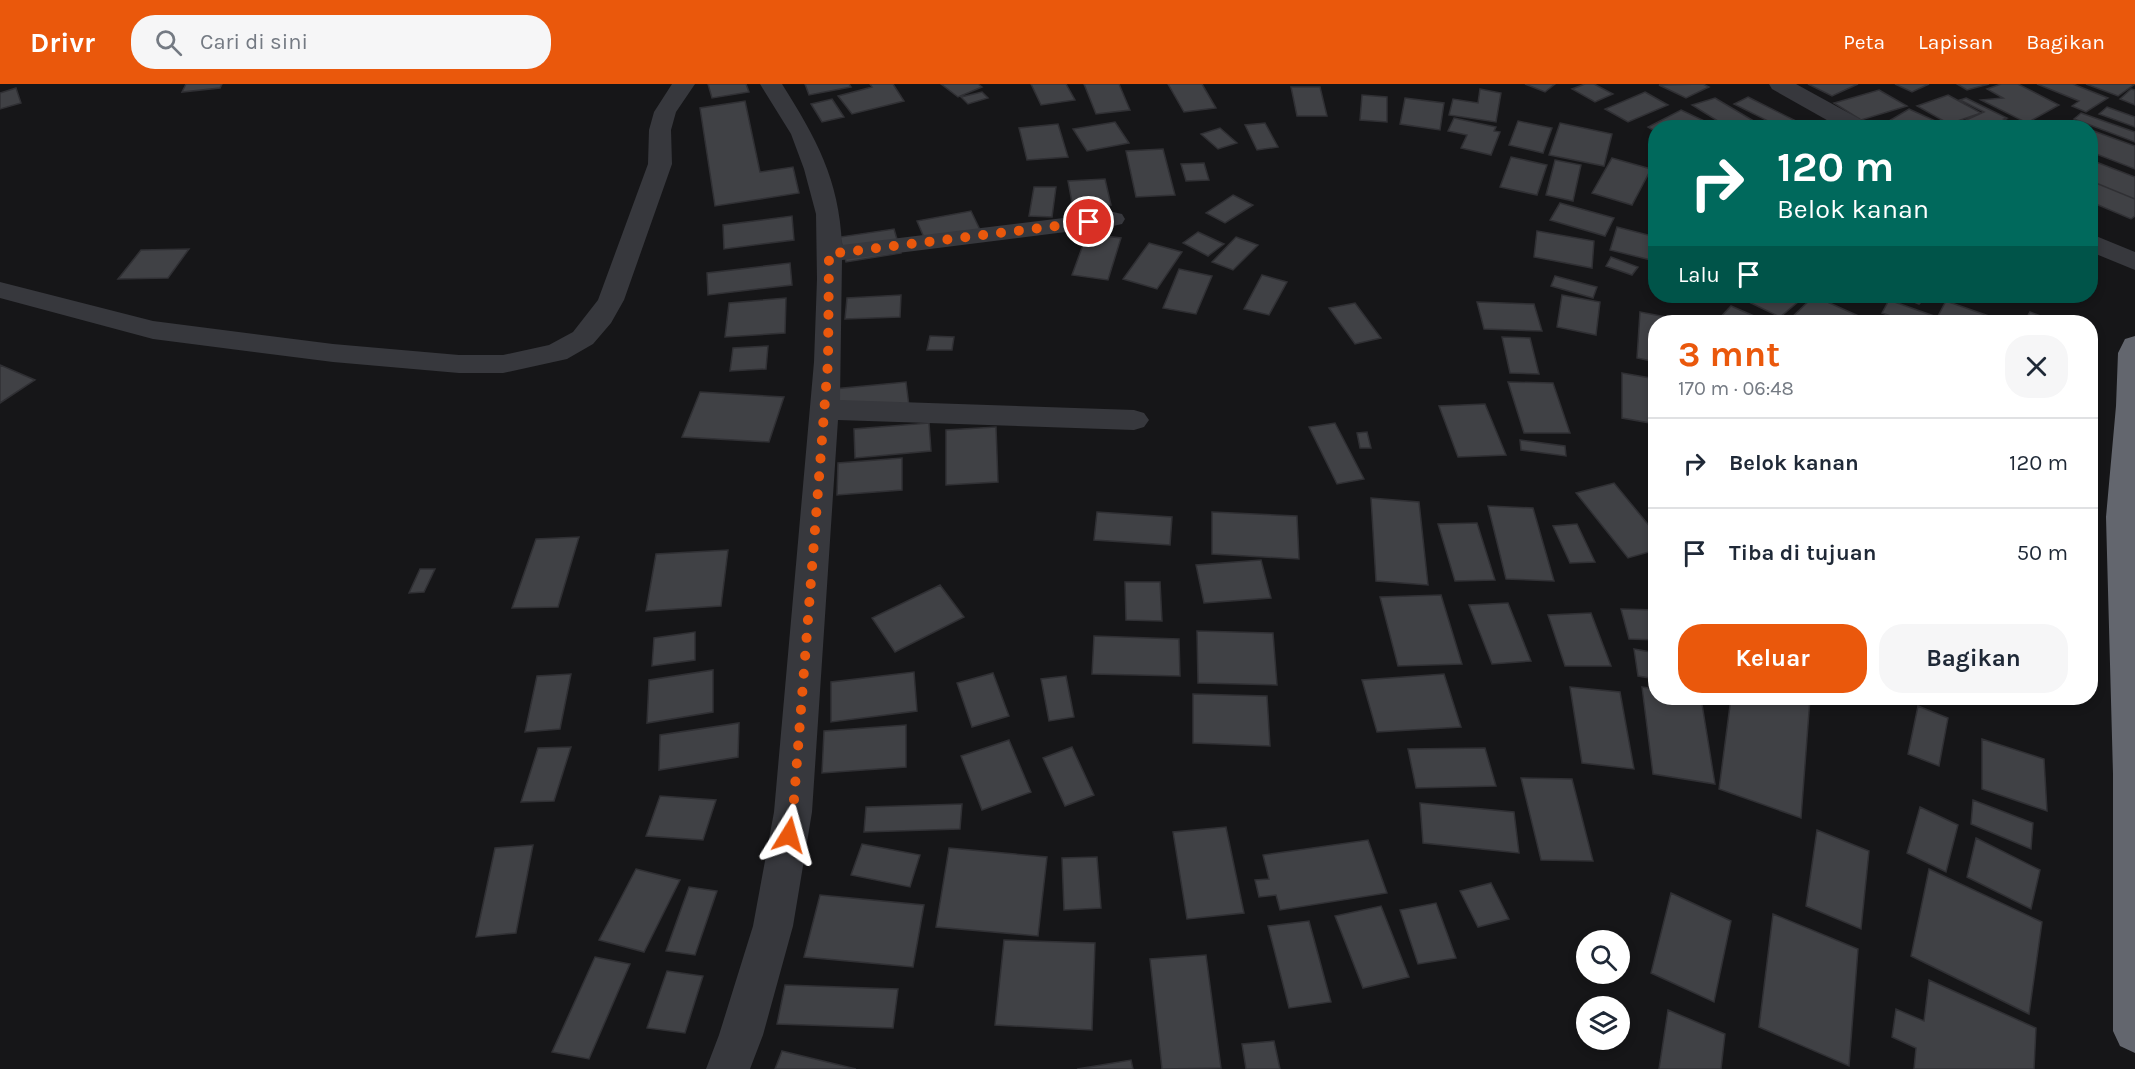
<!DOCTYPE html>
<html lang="id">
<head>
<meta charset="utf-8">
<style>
  body { margin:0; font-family:Karla,sans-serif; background:#f6f6f7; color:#1f2937; height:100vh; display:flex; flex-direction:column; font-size:22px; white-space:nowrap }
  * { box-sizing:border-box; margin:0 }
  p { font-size:20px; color:#747a83 }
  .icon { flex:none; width:33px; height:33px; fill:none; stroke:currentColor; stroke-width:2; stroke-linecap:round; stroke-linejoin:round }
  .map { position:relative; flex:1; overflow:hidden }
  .panel { position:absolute; left:1648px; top:231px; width:450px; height:390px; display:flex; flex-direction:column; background:#fff; border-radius:24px; box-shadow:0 3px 9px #0003 }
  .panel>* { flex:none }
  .guide { position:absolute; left:1648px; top:36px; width:450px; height:183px; border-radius:24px; box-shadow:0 3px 9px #0003; background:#00695c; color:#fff; overflow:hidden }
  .tools { position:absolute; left:1576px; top:846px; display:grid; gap:12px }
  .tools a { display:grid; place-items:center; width:54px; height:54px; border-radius:50%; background:#fff; box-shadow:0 3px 9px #0003; font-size:30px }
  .pin { position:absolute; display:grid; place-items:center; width:51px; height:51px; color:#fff; margin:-26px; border:3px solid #fff; border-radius:50%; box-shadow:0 2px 6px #0007 }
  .me { position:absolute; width:66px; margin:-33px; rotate:8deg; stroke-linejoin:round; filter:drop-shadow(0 0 4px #0008) }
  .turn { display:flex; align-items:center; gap:21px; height:126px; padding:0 30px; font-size:27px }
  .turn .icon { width:78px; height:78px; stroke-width:2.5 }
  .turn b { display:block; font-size:42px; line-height:51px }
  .then { display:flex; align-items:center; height:57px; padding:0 30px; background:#0003; gap:12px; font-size:22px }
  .round { display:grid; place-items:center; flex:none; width:63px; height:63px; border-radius:24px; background:#f6f6f7 }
  .overview { display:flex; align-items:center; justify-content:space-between; height:102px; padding:0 30px }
  h1 { font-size:36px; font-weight:700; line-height:45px; color:#ea580c }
  .button { display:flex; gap:12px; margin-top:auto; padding:12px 30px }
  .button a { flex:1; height:69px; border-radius:24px; background:#ea580c; color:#fff; font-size:24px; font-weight:700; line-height:69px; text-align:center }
  .button a+a { background:#f6f6f7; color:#1f2937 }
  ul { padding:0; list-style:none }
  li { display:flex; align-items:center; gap:18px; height:90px; padding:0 30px; border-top:2px solid #e0e1e3 }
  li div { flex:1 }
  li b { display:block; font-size:22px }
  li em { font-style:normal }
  header { display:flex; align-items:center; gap:36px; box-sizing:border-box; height:84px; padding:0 30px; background:#ea580c; color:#fff }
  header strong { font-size:28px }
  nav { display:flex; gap:33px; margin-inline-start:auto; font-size:21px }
  .search { width:420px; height:54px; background:#f6f6f7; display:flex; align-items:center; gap:15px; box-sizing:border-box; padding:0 21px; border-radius:24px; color:#747a83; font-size:22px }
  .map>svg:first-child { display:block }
  .building { fill:#404145; stroke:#303034; stroke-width:1.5 }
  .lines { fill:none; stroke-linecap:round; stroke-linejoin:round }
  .street { fill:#37383d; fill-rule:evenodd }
  .highway { fill:#63666e; fill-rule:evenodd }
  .route { stroke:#ea580c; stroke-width:10; stroke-dasharray:0 18 }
</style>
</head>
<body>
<header>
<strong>Drivr</strong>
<div class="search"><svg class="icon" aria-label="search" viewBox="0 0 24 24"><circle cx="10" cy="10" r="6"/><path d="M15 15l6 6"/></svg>Cari di sini</div>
<nav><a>Peta</a><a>Lapisan</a><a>Bagikan</a></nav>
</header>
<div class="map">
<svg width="2135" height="985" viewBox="0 0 2135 985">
  <rect width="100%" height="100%" fill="#161618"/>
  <path class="building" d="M186,0H222L220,4L182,8Z
    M708,0H746L749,8L712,14Z
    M805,0H849L851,3L809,11Z
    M870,0H893L904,17L852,30L838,12L872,3Z
    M941,0H978L982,3L958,13Z
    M1031,0H1066L1075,16L1041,21Z
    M1084,0H1119L1130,26L1096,30Z
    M1168,0H1202L1216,24L1184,28Z
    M1525,0H1555L1545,8Z
    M1585,0H1594L1613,10L1595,18L1572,5Z
    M1703,0L1709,3L1686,14L1659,1Z
    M1808,0H1858L1832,12Z
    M1895,0H1929L1912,8Z
    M1957,0H1989L1967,6Z
    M2001,0H2018L2059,21L2027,39L1981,16L2003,14L1987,5Z
    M2037,0H2073L2108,14L2086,28L2072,22L2079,17Z
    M2086,0H2135L2118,12Z
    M1291,3H1320L1327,32H1297Z
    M16,4L21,19L0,25V9Z
    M1480,5L1501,9L1496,38L1449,31L1453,15L1478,19Z
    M2131,5L2135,6V21L2120,15Z
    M1879,6L1907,22L1861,36L1834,19Z
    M982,8L988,14L968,20L961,13Z
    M1645,8L1668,21L1628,38L1605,25Z
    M1362,11L1387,13V38L1360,36Z
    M1948,11L1981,29L1949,40L1917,22Z
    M1748,13L1794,36L1780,43L1734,20Z
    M1405,14L1444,19L1440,46L1400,40Z
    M1715,14L1764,43L1729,44L1692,21Z
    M1966,14L2007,34L2004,35L2019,42L1995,44L1989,40L1982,44L1966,36L1984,28L1960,16Z
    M832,15L844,33L822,38L811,20Z
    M745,17L760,88L793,83L799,109L715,122L700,24Z
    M2107,23L2135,33V43L2099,30Z
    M1909,25L1940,39L1932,44H1877Z
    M1681,26L1711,40L1705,44H1656V48L1648,43Z
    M2081,29L2135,48V58L2074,35Z
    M1454,34L1496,43L1494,47L1500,48L1491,71L1461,64L1467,51L1448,47Z
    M1518,37L1552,44L1543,69L1509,61Z
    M1115,38L1129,59L1087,67L1073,45Z
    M1265,39L1278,63L1257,66L1245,41Z
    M1560,39L1612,50L1604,82L1549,71Z
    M1058,40L1068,73L1027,76L1019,44Z
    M1220,44L1237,59L1218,65L1201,50Z
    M2091,46L2135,62V85L2091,68Z
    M1163,65L1175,111L1136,113L1126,67Z
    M1511,73L1547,81L1537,111L1500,103Z
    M1612,74L1651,85L1632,121L1592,109Z
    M1555,76L1581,81L1573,117L1546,111Z
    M2091,76L2135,93V115L2091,97Z
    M1204,79L1209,96L1186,97L1181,80Z
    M1105,95L1111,121L1073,124L1068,97Z
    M2091,97L2135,115V132L2131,135L2091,118Z
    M1034,103H1056L1052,133L1029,132Z
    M1233,111L1253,121L1225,139L1206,129Z
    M1560,119L1614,134L1605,152L1550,136Z
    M971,127L983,152L928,163L917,137Z
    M792,132L794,156L724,165L723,141Z
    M1617,143L1656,153L1655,177L1610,166Z
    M894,145L901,169L846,178L840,153Z
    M1537,147L1594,157L1592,184L1534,173Z
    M1198,148L1224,160L1208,172L1183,159Z
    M1087,150L1121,154L1108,196L1072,191Z
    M1236,153L1258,161L1233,186L1212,178Z
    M1149,159L1182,168L1157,205L1123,195Z
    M189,165L168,194L118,195L141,166Z
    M1611,173L1638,183L1632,191L1606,182Z
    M790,179L792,201L708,211L707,189Z
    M1179,185L1212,192L1196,230L1163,224Z
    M1262,191L1287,198L1269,231L1244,225Z
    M1555,192L1597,203L1593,214L1551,202Z
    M901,211L900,233L845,235L847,214Z
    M1562,211L1600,218L1596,251L1557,243Z
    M1760,212H1805L1780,233L1751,219Z
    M1814,212L1872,238H1787Z
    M1900,212H1927L1919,220Z
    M786,214L785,249L725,253L729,219Z
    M1889,216L1951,238H1908L1882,229Z
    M1946,217L2006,238H1957L1938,232Z
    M1477,218L1534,220L1542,247L1484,245Z
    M1355,219L1381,254L1355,260L1329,224Z
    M1731,222L1768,238H1716Z
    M1640,228L1677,235L1676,238H1656V278L1637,274Z
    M2030,228L2057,238H2024Z
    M930,252L954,253L952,266H927Z
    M1502,253L1530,254L1539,290L1510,289Z
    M768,262L766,285L730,287L733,264Z
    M0,281L35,296L0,319Z
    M1622,289L1656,295V340L1622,334Z
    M906,298L909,322L833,330V305Z
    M1508,298L1553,299L1570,349H1524Z
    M700,308L784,313L769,358L682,353Z
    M1485,320L1506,371L1458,373L1439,322Z
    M929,339L931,367L855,374L854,345Z
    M1335,339L1364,395L1337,400L1309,343Z
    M996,343L998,398L946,401V346Z
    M1367,348L1371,364H1360L1357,349Z
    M1520,356L1565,362L1566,372L1521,366Z
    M902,374V406L837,411L838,379Z
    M1614,399L1656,450V466L1628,474L1576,409Z
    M1371,414L1419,418L1428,501L1376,497Z
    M1488,422L1533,424L1554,497L1506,495Z
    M1097,428L1172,433L1170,461L1094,456Z
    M1212,428L1297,432L1299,475L1212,470Z
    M1477,439L1495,496L1455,497L1438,440Z
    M1577,440L1595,478L1570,479L1553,442Z
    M579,453L558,523L512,524L536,455Z
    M728,466L721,522L646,527L656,470Z
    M1261,476L1271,514L1204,519L1196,481Z
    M420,485H435L424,508L409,509Z
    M1125,498H1160L1162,537L1126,536Z
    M940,501L964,533L895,568L872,534Z
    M1441,511L1462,580L1398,582L1380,513Z
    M1508,519L1531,577L1492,580L1469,521Z
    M1621,525L1656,526V556L1629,555Z
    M1591,529L1611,582H1565L1548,531Z
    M1197,547L1273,549L1277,601L1198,599Z
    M695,548V576L652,582L654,554Z
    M1094,552L1179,555L1180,592L1092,590Z
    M1634,565L1656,569V595L1638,592Z
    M713,586V628L647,639L649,596Z
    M914,588L917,627L831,638V598Z
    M993,589L1009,632L972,643L957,599Z
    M571,590L560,645L525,648L537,592Z
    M1444,590L1461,643L1377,648L1362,596Z
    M1066,592L1074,633L1049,637L1041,595Z
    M1570,603L1620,608L1634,685L1582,679Z
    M1642,603L1656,605V614H1701L1715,700L1653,690Z
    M1193,610L1267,612L1270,662L1193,659Z
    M1731,614H1810L1801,734L1719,705Z
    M1918,622L1948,634L1939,682L1908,670Z
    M739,639L738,673L659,686L660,651Z
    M906,641V683L822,689L824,647Z
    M1982,655L2044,675L2047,727L1982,705Z
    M1009,656L1031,708L982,726L961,672Z
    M571,663L554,717L521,718L538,664Z
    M1072,663L1094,711L1065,722L1043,674Z
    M1485,664L1496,702L1416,704L1408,665Z
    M1521,694L1572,695L1593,777L1541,776Z
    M660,712L716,716L703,756L646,752Z
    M1973,716L2033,739L2031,765L1971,740Z
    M1420,719L1514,728L1519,769L1423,759Z
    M962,720L960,745L864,748L866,723Z
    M1920,723L1958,741L1946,788L1907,769Z
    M1226,743L1244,829L1187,835L1173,748Z
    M1817,746L1869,767L1861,845L1806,822Z
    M1976,754L2040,786L2031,825L1967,793Z
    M1368,756L1387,809L1280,826L1276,811L1259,813L1255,796L1269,795L1263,771Z
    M862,760L920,771L910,803L851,791Z
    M533,761L516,849L476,853L495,764Z
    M949,764L1047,773L1038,852L936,843Z
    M1097,773L1101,824L1064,826L1062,774Z
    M636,785L680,796L644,868L599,856Z
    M1929,785L2042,838L2029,930L1911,872Z
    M1491,799L1509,835L1478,843L1460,807Z
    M689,803L717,807L695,871L666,867Z
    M1671,809L1731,837L1714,918L1651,889Z
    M820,811L924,821L913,883L804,873Z
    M1436,819L1456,874L1418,880L1400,826Z
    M1381,822L1409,893L1363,904L1335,832Z
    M1773,830L1858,865L1849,982L1759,943Z
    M1309,837L1331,918L1289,924L1268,842Z
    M1004,856L1095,859L1092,946L995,941Z
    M1206,871L1221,984L1162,985L1150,875Z
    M595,873L630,880L589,975L552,968Z
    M667,887L703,892L685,949L647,944Z
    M1929,896L2036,944L2034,985H1914L1916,964L1892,953L1896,925L1924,937Z
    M785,901L898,905L893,944L777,940Z
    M1668,926L1725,950L1721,985H1659Z
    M1274,957L1280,985H1246L1242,960Z
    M782,967L856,985H775Z
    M1131,976L1133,985H1077Z"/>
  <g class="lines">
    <path class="street" d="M672,0H695L676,28L671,46L672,80L624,216L611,239L593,260L567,275L503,289H459L333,278L153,255L0,214V198L153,237L333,260L459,271H503L549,261L573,248L598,216L648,80L649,46L654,28Z
      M760,0H782C816,54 839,95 842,161L1113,128L1122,130L1125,135L1122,140L1113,142L842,176L840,316L1134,326L1144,329L1149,336L1144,343L1134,346L838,336L812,728L793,842L763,951L750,985H706L719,951L753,842L774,728L814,278L817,195L816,130L804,85L791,50Z
      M1769,0H1796L1867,39L1870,44H1841L1772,5Z
      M2091,150L2135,168V186L2091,168Z"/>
    <path class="highway" d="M2135,252V969L2120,962L2113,947V690L2106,433L2116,322L2118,269L2125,255Z"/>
  </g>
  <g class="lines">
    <path class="route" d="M789,751L793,728L828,278L829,170L1089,138"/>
  </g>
</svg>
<div class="tools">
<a><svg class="icon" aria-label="search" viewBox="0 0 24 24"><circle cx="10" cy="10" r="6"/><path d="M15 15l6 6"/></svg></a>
<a><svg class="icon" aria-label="layers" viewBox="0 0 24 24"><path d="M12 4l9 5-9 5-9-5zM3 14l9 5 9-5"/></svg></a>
</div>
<div class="pin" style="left:1089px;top:138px;background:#d93025"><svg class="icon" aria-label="arrive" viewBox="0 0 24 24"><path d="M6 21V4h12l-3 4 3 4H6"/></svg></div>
<svg class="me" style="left:789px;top:751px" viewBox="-20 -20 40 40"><path d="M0-17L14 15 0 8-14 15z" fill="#ea580c" stroke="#fff" stroke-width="4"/></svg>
<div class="guide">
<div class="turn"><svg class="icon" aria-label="right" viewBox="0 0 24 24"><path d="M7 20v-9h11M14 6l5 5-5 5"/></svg><div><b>120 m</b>Belok kanan</div></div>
<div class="then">Lalu<svg class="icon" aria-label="arrive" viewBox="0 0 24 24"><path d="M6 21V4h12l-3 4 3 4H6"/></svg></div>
</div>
<section class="panel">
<div class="overview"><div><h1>3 mnt</h1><p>170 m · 06:48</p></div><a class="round"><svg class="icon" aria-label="close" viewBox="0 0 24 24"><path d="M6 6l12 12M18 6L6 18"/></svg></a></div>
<ul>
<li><svg class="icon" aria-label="right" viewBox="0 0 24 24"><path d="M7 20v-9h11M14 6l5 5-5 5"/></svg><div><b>Belok kanan</b></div><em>120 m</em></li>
<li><svg class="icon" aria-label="arrive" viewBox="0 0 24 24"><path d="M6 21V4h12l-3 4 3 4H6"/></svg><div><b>Tiba di tujuan</b></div><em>50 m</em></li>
</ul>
<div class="button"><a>Keluar</a><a>Bagikan</a></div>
</section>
</div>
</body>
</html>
